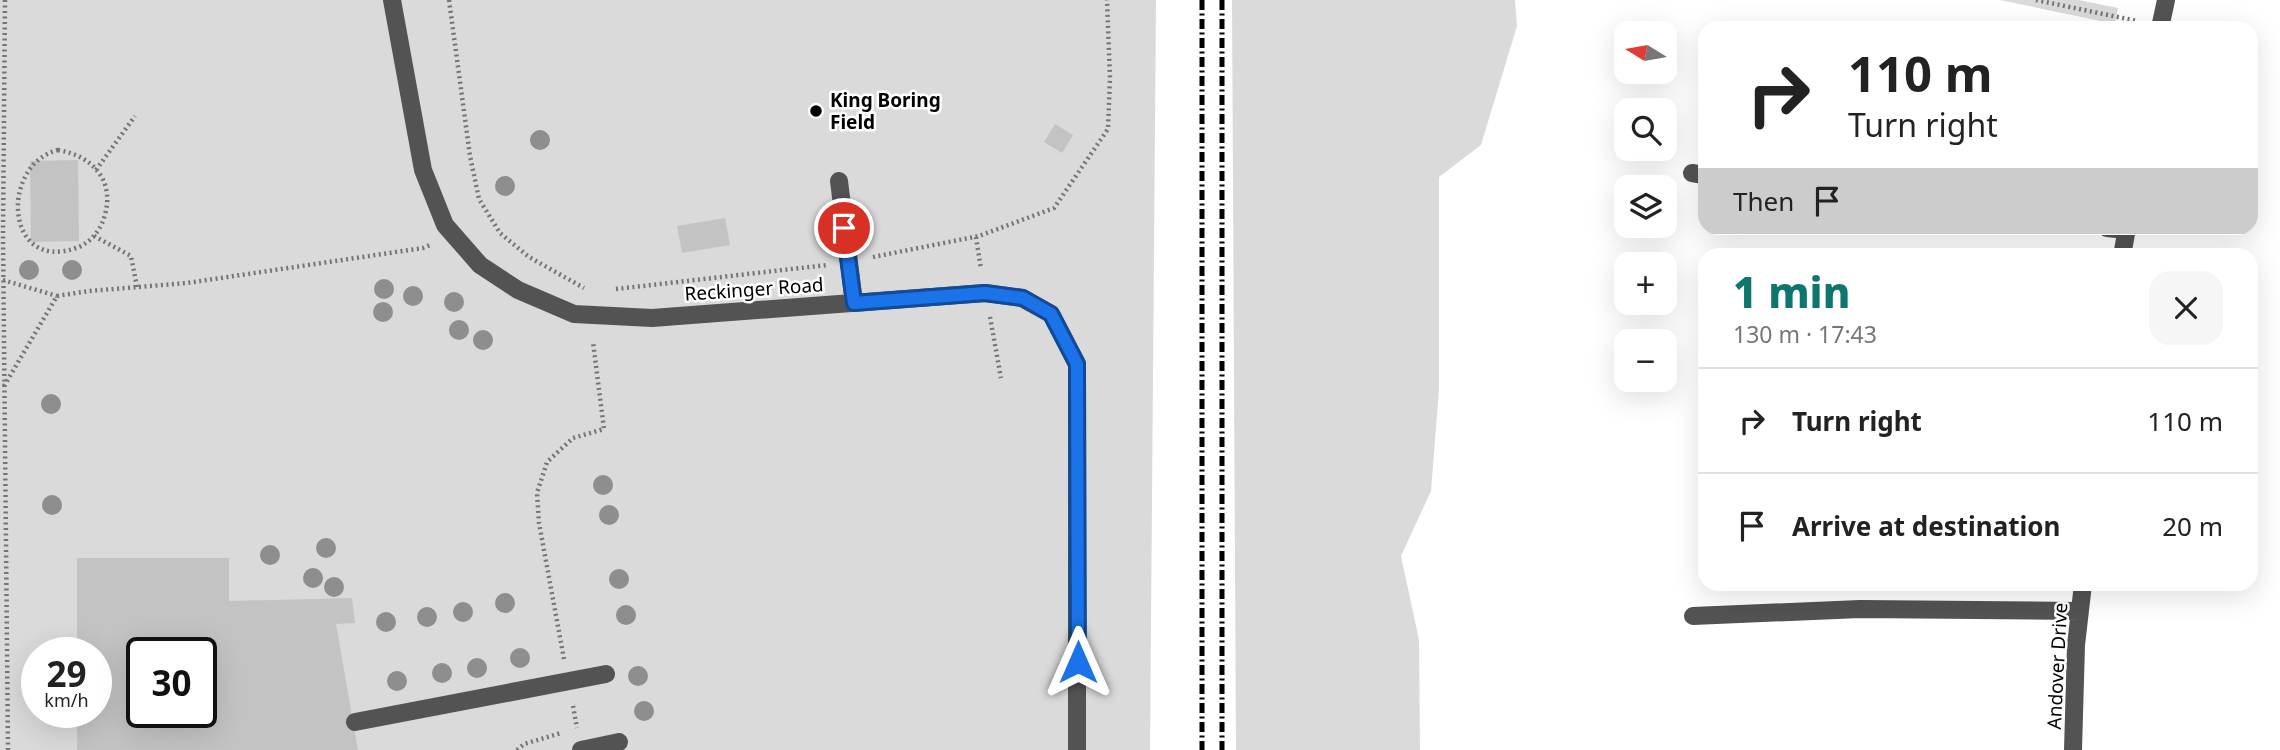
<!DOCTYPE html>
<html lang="en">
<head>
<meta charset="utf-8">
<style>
  body { margin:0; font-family:"Noto Sans",sans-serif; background:#f6f6f6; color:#222; height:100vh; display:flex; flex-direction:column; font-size:26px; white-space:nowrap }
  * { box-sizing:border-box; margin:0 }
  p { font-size:23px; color:#767676 }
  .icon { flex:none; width:38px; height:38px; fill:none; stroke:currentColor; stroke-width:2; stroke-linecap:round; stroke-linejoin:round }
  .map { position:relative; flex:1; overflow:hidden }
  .sheet { position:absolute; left:1698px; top:248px; width:560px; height:343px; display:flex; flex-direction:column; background:#fff; border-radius:21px; box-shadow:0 7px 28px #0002 }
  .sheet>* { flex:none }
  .guide { position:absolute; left:1698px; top:21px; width:560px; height:214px; border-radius:21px; box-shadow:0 7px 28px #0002; background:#fff; color:#222; overflow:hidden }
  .needle { width:46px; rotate:281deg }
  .controls { position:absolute; left:1614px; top:21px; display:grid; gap:14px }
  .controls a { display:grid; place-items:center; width:63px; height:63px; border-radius:14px; background:#fff; box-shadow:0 7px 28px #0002; font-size:35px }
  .speed { position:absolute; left:21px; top:637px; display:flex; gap:14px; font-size:35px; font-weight:700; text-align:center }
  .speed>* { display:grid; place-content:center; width:91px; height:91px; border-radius:50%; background:#fff; box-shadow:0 7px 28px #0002; line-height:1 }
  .speed small { font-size:18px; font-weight:400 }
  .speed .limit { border:4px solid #111; border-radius:10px; background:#fff; color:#111 }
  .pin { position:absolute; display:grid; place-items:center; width:60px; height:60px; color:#fff; margin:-30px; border:4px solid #fff; border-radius:50%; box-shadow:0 2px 7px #0007 }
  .me { position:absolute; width:77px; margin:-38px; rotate:0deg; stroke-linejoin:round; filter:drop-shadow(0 0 5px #0008) }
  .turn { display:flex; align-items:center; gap:24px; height:147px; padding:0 35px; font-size:32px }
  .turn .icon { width:91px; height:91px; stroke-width:2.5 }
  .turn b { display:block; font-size:49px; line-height:60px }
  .then { display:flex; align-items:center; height:66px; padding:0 35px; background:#0003; gap:14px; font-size:26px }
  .round { display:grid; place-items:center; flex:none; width:74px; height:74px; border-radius:21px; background:#f6f6f6 }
  .head { display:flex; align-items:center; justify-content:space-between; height:119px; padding:0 35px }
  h1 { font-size:42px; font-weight:800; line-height:52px; color:#0f766e }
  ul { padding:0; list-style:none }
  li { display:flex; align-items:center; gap:21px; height:105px; padding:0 35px; border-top:2px solid #e0e0e0 }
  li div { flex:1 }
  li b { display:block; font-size:26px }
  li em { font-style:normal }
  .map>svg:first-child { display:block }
  .green { fill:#dadada; fill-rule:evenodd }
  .building { fill:#c3c3c3; fill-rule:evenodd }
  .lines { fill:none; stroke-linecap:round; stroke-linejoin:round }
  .path { stroke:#757575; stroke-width:4.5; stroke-dasharray:2 3.5; stroke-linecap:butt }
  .minor { stroke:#535353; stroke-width:18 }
  .rail { stroke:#000; stroke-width:5; stroke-dasharray:10 3.5 2 3.5; stroke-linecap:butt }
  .tree { fill:#8e8e8e }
  .route-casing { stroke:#114b97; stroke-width:18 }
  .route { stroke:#1a73e8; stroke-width:12 }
  .poi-dot { fill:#000; stroke:#fff; stroke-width:2.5 }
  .labels { text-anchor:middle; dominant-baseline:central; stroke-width:5; stroke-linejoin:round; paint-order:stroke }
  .poi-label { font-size:19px; font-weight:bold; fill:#000; stroke:#fff; text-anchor:start }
  .street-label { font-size:19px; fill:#000; stroke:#fff }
</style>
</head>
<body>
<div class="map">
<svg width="2280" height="750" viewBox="0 0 2280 750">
  <rect width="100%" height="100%" fill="#fff"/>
  <path class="green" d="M0,0H1156L1150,750H0ZM37,653H96V712H37ZM142,653H201V712H142Z
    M1232,0H1515L1517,26L1481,145L1439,177V389L1431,491L1401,556L1419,640L1420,750H1236Z
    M2000,0H2079L2118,8L2115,24Z"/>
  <path class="building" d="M1055,124L1073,135L1062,153L1044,142Z
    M78,160L79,241L31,242L30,161Z
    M725,218L730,245L682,253L677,226Z
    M77,558H229V601L352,598L355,623L336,624L358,750H77V712H96V653H77ZM142,653H201V712H142Z"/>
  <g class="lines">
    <path class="path" d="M5,0L3,235L8,750
      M449,0L470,156L479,199L500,233L529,257L584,288
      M2036,0L2137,21
      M58,150C93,156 116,181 104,218C100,231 89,244 76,248C4,273 0,164 58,150Z
      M96,170L135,116
      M94,236L131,256L137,287
      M976,237L981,269
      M873,257L979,236L1054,208L1108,129L1110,78L1107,0
      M3,280L57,296
      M616,289L827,265
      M990,317L1001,378
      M4,386L57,296L89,291L187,283L423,248L430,245
      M564,659L539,523L537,493L547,462L573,438L604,429L593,342
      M573,706L577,728
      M517,750L524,744L561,733"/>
    <path class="minor" d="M392,0L423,170L445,225L480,265L518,290L574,314L652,318L985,293L1022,298L1051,314L1077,364V750
      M2160,28L2166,0
      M1692,173L1704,175
      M839,181L854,303
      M2107,228L2127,230
      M2122,256L2127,228
      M1693,616L1860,609L2080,611
      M355,722L606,674
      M581,750L619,742
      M2073,750L2076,645L2083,584"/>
    <path class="rail" d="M1202,0V750
      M1222,0V750"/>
  </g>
  <g class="tree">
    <circle cx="540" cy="140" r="10"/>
    <circle cx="505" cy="186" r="10"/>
    <circle cx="29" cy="270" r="10"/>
    <circle cx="72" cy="270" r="10"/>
    <circle cx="384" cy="289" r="10"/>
    <circle cx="413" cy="296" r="10"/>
    <circle cx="454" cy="302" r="10"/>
    <circle cx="383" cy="312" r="10"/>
    <circle cx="459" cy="330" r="10"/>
    <circle cx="483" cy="340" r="10"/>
    <circle cx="51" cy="404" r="10"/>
    <circle cx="603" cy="485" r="10"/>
    <circle cx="52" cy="505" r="10"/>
    <circle cx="609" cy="515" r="10"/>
    <circle cx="326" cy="548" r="10"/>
    <circle cx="270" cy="555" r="10"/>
    <circle cx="313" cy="578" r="10"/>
    <circle cx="619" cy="579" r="10"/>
    <circle cx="334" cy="587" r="10"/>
    <circle cx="505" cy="603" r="10"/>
    <circle cx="463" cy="612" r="10"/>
    <circle cx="626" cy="615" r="10"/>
    <circle cx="427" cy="617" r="10"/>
    <circle cx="386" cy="622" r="10"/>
    <circle cx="520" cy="658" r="10"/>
    <circle cx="477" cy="668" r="10"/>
    <circle cx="442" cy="673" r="10"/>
    <circle cx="638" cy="676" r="10"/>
    <circle cx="397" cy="681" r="10"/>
    <circle cx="644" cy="711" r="10"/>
  </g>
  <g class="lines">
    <g class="route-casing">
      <path id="route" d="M844,228L854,303L985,293L1023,298L1051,314L1077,364L1078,662"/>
    </g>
    <use href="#route" class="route"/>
  </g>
  <circle class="poi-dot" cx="816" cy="111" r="7"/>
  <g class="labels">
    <g class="poi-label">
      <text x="830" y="100">King Boring<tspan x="830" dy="22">Field</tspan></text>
    </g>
    <g class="street-label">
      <text transform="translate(754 289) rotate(-4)">Reckinger Road</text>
      <text transform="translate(2057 666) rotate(-87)">Andover Drive</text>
    </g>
  </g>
</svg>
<div class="controls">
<a><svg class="needle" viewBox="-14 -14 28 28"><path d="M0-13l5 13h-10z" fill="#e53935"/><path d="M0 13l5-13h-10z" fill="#767676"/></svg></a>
<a><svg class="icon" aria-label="search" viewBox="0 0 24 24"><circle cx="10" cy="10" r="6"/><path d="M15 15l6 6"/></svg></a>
<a><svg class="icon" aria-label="layers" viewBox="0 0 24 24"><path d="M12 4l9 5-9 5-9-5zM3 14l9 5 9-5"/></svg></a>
<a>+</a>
<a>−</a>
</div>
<div class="speed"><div>29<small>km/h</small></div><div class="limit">30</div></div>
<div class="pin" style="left:844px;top:228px;background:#d93025"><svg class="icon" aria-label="arrive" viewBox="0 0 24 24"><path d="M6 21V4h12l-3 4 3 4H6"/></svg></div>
<svg class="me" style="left:1078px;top:662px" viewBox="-20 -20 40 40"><path d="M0-17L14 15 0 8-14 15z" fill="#1a73e8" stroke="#fff" stroke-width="4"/></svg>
<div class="guide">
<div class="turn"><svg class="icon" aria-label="right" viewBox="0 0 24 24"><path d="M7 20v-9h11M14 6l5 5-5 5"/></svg><div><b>110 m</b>Turn right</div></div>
<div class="then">Then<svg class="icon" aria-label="arrive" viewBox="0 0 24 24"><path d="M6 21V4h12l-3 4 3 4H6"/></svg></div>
</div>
<section class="sheet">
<div class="head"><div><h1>1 min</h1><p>130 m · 17:43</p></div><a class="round"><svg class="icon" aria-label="close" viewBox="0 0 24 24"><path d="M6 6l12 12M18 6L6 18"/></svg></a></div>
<ul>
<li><svg class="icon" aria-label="right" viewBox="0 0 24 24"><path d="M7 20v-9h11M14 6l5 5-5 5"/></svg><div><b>Turn right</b></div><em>110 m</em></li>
<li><svg class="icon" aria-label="arrive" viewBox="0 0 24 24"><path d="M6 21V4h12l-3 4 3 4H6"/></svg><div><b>Arrive at destination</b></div><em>20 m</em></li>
</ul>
</section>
</div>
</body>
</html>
